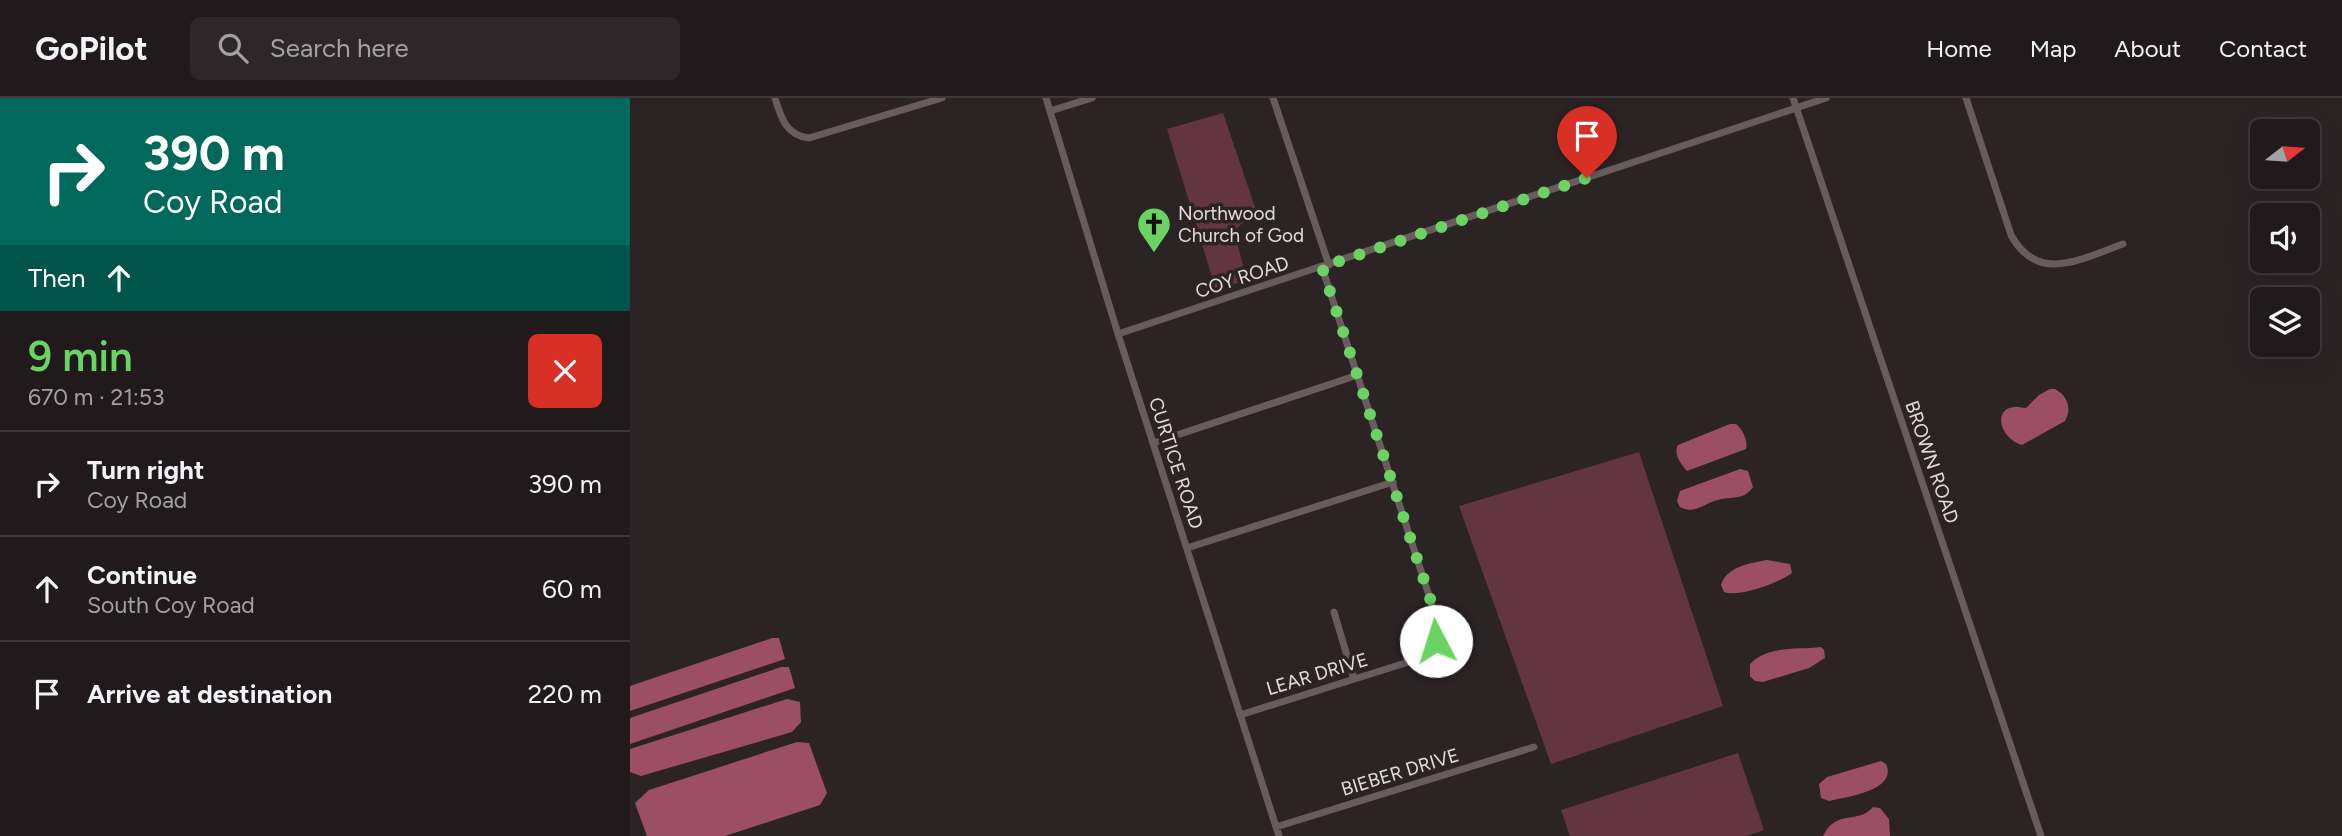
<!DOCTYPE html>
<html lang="en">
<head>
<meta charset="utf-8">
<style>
  body { margin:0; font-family:Figtree,sans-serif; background:#2d2729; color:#f1f3f6; height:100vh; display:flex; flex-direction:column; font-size:26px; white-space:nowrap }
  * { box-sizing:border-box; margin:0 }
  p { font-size:23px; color:#a2a1a3 }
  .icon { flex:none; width:38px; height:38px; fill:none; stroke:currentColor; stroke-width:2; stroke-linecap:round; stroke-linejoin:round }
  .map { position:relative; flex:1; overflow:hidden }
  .details { display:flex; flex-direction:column; background:#211a1c; width:630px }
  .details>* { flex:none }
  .top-card { background:#00695c; color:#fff; overflow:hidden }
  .needle { width:46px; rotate:73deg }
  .tools { position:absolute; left:1620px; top:21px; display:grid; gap:14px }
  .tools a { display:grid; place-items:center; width:70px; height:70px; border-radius:10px; background:#211a1c; box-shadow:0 7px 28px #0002,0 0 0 2px #3e383b; font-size:35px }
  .pin { position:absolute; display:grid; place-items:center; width:60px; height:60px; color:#fff; margin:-72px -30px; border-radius:50% 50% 50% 0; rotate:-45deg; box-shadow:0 0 7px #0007 }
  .pin .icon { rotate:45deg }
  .me { position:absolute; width:77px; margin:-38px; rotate:355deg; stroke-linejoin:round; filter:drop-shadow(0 0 5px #0008) }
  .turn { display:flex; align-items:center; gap:24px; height:147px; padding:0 28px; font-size:32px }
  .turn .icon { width:91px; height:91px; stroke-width:2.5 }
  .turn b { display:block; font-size:49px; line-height:60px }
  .then { display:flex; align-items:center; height:66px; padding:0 28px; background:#0003; gap:14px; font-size:26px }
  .round { display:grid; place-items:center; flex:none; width:74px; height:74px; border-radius:10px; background:#2d2729 }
  .head { display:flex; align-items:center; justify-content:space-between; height:119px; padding:0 28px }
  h1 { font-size:42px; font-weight:600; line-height:52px; color:#6bd362 }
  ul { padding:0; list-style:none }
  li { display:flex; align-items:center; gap:21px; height:105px; padding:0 28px; border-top:2px solid #3e383b }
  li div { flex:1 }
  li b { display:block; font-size:26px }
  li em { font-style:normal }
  header { display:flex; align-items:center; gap:42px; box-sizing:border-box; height:98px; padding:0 35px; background:#211a1c; border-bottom:2px solid #3e383b }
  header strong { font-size:33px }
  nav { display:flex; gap:38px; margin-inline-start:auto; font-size:24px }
  .search { width:490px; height:63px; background:#2d2729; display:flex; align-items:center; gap:18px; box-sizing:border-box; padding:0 24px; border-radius:10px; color:#a2a1a3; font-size:26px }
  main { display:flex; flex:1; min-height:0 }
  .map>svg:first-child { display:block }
  .green { fill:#623541 }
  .water { fill:#9c4e65 }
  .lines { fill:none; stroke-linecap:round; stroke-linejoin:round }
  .minor { stroke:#685c5f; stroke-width:7 }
  .route { stroke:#6bd362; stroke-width:12; stroke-dasharray:0 21.6 }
  .labels { text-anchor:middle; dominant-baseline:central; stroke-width:7; stroke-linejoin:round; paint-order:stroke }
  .poi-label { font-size:19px; fill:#e3dcdd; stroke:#2c2325; text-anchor:start }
  .street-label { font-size:19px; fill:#e3dcdd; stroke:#2c2325 }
</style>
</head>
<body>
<header>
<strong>GoPilot</strong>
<div class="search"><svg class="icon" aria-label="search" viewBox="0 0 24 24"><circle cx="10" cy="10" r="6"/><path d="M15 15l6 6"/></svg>Search here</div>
<nav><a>Home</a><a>Map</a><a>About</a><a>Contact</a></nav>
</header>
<main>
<section class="details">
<div class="top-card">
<div class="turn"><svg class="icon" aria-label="right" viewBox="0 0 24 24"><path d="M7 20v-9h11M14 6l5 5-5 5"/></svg><div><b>390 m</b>Coy Road</div></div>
<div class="then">Then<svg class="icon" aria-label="ahead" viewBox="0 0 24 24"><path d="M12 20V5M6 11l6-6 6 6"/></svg></div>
</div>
<div class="head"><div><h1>9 min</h1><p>670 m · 21:53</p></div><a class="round" style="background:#d93025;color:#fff"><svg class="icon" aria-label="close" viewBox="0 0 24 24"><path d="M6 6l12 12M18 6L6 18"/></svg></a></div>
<ul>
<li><svg class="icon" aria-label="right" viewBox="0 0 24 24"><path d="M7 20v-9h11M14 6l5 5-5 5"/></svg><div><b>Turn right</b><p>Coy Road</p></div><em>390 m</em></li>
<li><svg class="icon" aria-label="ahead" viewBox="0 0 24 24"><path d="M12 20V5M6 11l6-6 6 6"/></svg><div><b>Continue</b><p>South Coy Road</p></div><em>60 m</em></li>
<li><svg class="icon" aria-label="arrive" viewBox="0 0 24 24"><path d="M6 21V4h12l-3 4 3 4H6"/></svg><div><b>Arrive at destination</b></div><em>220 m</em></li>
</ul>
</section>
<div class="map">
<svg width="1712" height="738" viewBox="0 0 1712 738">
  <rect width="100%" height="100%" fill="#2c2325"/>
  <path class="green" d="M593,15L626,112L604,133L617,182L586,192L537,31Z
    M1009,354L1093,608L921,666L829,408Z
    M1108,655L1134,732L1117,738H940L931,712Z"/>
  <path class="water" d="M1420,291H1425C1438,298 1442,311 1435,323L1392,347C1369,340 1363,311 1384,309C1388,308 1392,310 1396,310L1409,297Z
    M1100,326H1106C1113,332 1118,342 1116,351L1057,373C1051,366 1043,356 1048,347Z
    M1110,371L1118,373L1123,389C1113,403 1102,398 1088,402C1074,405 1065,417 1050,409L1047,403L1050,393Z
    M1137,462L1160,466L1162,475C1151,484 1107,500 1094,494L1091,487C1096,469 1120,465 1137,462Z
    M142,540H149L155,561L0,613V588Z
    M1191,549L1194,552L1195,560L1179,570L1133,584L1125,583L1120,578V566C1138,547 1167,552 1191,549Z
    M151,569H159L165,590L0,646V620Z
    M157,601L170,604L171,624L162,634L11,678L0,674V651Z
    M167,644L179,645L197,695L190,707L95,738H17L5,705L19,692Z
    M1251,663L1256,666C1268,693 1216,699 1199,703L1191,700L1189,686L1197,679Z
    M1243,709L1250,710L1259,721L1260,738H1193C1207,710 1228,727 1243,709Z"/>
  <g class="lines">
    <path class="minor" d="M145,0C151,20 156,37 179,40L312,0
      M416,0L488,236L649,738
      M643,0L699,167
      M1163,0L1411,738
      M1336,0L1381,137C1408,187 1453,160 1493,146
      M420,13L462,0
      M488,236L1196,0
      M523,345L728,277
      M557,450L763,384
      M704,514L724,581
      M610,617L788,561C805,551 811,538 806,519L692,169
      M646,729L904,649"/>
  </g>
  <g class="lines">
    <path class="route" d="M806,543L808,531L806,519L692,169L957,80"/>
  </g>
  <defs>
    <g id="church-pin" transform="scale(1.75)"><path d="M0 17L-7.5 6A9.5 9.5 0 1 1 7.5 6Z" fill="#6bd362" stroke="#2c2325"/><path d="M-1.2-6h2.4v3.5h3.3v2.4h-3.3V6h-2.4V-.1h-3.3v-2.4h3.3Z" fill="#111"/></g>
  </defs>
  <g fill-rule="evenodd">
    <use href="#church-pin" x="524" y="126"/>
  </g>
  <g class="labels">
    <g class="poi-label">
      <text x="548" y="115">Northwood<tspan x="548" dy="22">Church of God</tspan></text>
    </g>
    <g class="street-label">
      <text transform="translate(612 179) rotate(-18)">COY ROAD</text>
      <text transform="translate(1302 364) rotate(71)">BROWN ROAD</text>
      <text transform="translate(546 365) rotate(72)">CURTICE ROAD</text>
      <text transform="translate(687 576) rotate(-17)">LEAR DRIVE</text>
      <text transform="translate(770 674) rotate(-17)">BIEBER DRIVE</text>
    </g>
  </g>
</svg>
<div class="tools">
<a><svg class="needle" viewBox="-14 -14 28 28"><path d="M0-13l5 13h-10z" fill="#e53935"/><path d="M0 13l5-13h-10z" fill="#a2a1a3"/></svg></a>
<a><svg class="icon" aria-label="sound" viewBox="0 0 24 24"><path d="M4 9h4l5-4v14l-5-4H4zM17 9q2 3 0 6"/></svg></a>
<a><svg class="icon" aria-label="layers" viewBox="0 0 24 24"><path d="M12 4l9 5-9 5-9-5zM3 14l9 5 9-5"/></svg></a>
</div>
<div class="pin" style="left:957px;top:80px;background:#d93025"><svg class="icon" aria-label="arrive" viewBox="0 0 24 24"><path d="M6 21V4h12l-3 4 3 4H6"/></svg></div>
<svg class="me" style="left:806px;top:543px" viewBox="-20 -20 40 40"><circle r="19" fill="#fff"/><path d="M0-13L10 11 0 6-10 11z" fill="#6bd362"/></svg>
</div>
</main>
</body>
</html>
